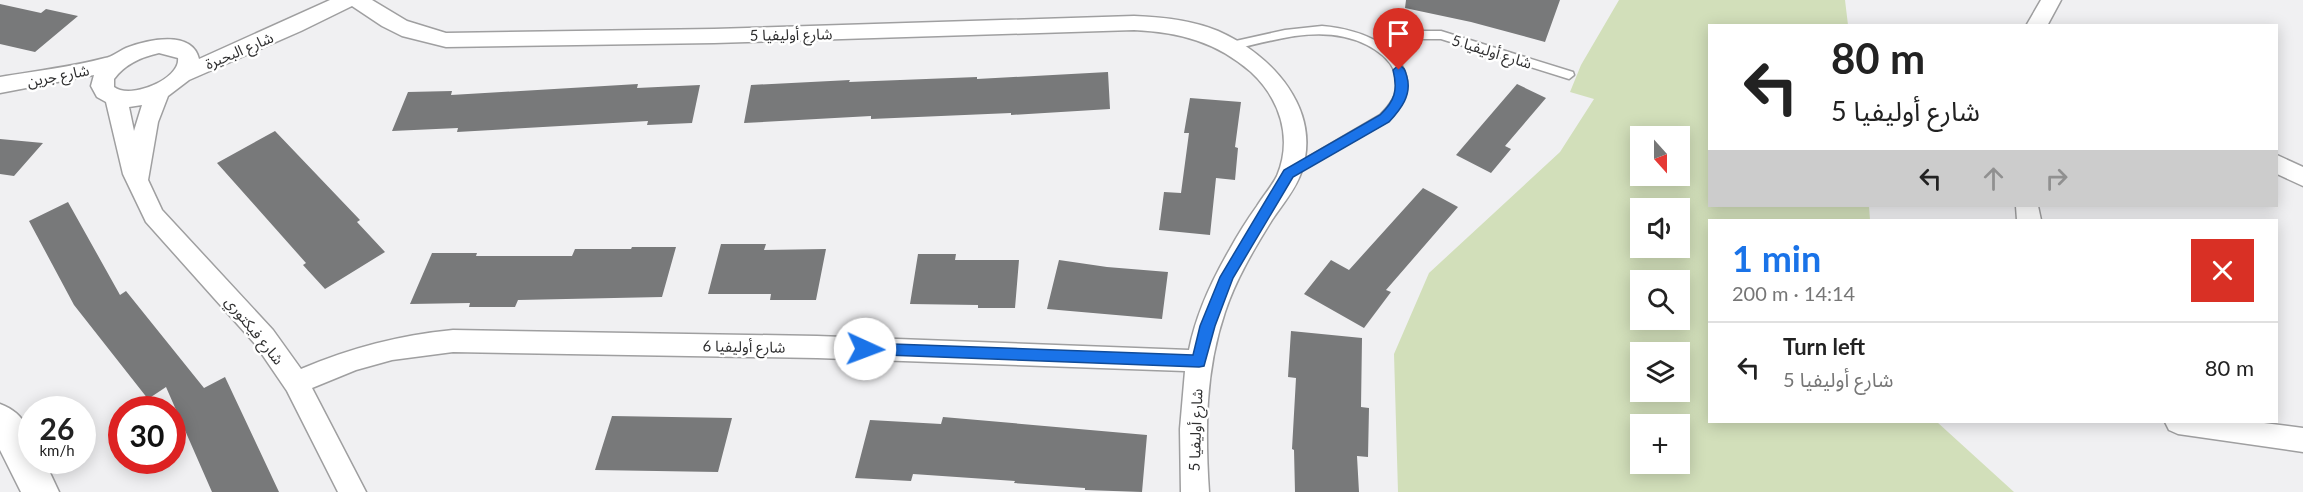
<!DOCTYPE html>
<html lang="en">
<head>
<meta charset="utf-8">
<style>
  body { margin:0; font-family:Lato,"Noto Sans Arabic",sans-serif; background:#f6f6f6; color:#222; height:100vh; display:flex; flex-direction:column; font-size:22px; white-space:nowrap }
  * { box-sizing:border-box; margin:0 }
  p { font-size:20px; color:#767676 }
  .icon { flex:none; width:33px; height:33px; fill:none; stroke:currentColor; stroke-width:2; stroke-linecap:round; stroke-linejoin:round }
  .map { position:relative; flex:1; overflow:hidden }
  .details { position:absolute; left:1708px; top:219px; width:570px; height:204px; display:flex; flex-direction:column; background:#fff; border-radius:0px; box-shadow:0 3px 15px #0003 }
  .details>* { flex:none }
  .banner { position:absolute; left:1708px; top:24px; width:570px; height:183px; border-radius:0px; box-shadow:0 3px 15px #0003; background:#fff; color:#222; overflow:hidden }
  .needle { width:39px; rotate:159deg }
  .tools { position:absolute; left:1630px; top:126px; display:grid; gap:12px }
  .tools a { display:grid; place-items:center; width:60px; height:60px; border-radius:0px; background:#fff; box-shadow:0 3px 15px #0003; font-size:30px }
  .speed { position:absolute; left:18px; top:396px; display:flex; gap:12px; font-size:30px; font-weight:700; text-align:center }
  .speed>* { display:grid; place-content:center; width:78px; height:78px; border-radius:50%; background:#fff; box-shadow:0 3px 15px #0003; line-height:1 }
  .speed small { font-size:15px; font-weight:400 }
  .speed .limit { border:9px solid #d22; background:#fff; color:#111 }
  .pin { position:absolute; display:grid; place-items:center; width:51px; height:51px; color:#fff; margin:-62px -26px; border-radius:50% 50% 50% 0; rotate:-45deg; box-shadow:0 0 6px #0007 }
  .pin .icon { rotate:45deg }
  .me { position:absolute; width:66px; margin:-33px; rotate:92deg; stroke-linejoin:round; filter:drop-shadow(0 0 4px #0008) }
  .turn { display:flex; align-items:center; gap:21px; height:126px; padding:0 24px; font-size:27px }
  .turn .icon { width:78px; height:78px; stroke-width:2.5 }
  .turn b { display:block; font-size:42px; line-height:51px }
  .lanes { display:flex; align-items:center; height:57px; padding:0 24px; background:#0003; justify-content:center; gap:30px; direction:ltr }
  .lanes .off { opacity:.35 }
  .round { display:grid; place-items:center; flex:none; width:63px; height:63px; border-radius:0px; background:#f6f6f6 }
  .head { display:flex; align-items:center; justify-content:space-between; height:102px; padding:0 24px }
  h1 { font-size:36px; font-weight:700; line-height:45px; color:#1a73e8 }
  ul { padding:0; list-style:none }
  li { display:flex; align-items:center; gap:18px; height:90px; padding:0 24px; border-top:2px solid #e0e0e0 }
  li div { flex:1 }
  li b { display:block; font-size:22px }
  li em { font-style:normal }
  .map>svg:first-child { display:block }
  .green { fill:#d2dfba; fill-rule:evenodd }
  .building { fill:#78797a }
  .lines { fill:none; stroke-linecap:round; stroke-linejoin:round }
  .lane-casing { stroke:#9f9fa0; stroke-width:3 }
  .street-casing { stroke:#9f9fa0; stroke-width:3 }
  .secondary-casing { stroke:#9f9fa0; stroke-width:3 }
  .lane { fill:#fff; fill-rule:evenodd }
  .street { fill:#fff; fill-rule:evenodd }
  .secondary { fill:#fff; fill-rule:evenodd }
  .route { fill:#1a73e8; stroke:#114b97; stroke-width:1.5 }
  .labels { text-anchor:middle; dominant-baseline:central; stroke-width:5; stroke-linejoin:round; paint-order:stroke }
  .street-label { font-size:15px; fill:#2e2e2f; stroke:#fff }
</style>
</head>
<body>
<div class="map">
<svg width="2303" height="492" viewBox="0 0 2303 492">
  <rect width="100%" height="100%" fill="#f0f0f2"/>
  <path class="green" d="M1619,0H1845L1848,25L1710,26V206H1869L1870,220H1710V422H1937L2014,492H1398L1394,354L1429,273L1560,152L1594,99L1570,92L1581,65ZM1641,136H1680V176H1641ZM1680,208V248H1641V208ZM1680,280V320H1641V280ZM1641,352H1680V392H1641ZM1680,424V464H1641V424Z"/>
  <path class="building" d="M1406,0H1560L1545,42L1471,22L1405,8Z
    M0,4L41,13L46,9L78,16L35,52L0,44Z
    M1108,72L1110,109L1011,115V113L871,119V116L744,123L751,85L850,80L849,82L977,77V79Z
    M638,84L637,88L700,85L692,123L647,125L648,121L457,132L458,128L392,131L408,92L452,91L451,95Z
    M1517,84L1546,98L1505,146L1511,149L1491,173L1456,155Z
    M1190,98L1241,102L1235,147L1238,148L1235,180L1216,178L1210,235L1159,230L1164,192L1181,193L1189,133H1184Z
    M275,131L360,220L357,222L385,252L325,289L303,265L306,263L217,163Z
    M0,139L43,143L14,176L0,174Z
    M1423,188L1458,207L1386,290L1391,292L1364,328L1304,294L1331,260L1349,270Z
    M68,202L120,295L126,291L204,388L225,377L279,492H212L166,387L148,399L74,305L29,221Z
    M721,244H766L764,250L826,249L816,300H770L771,294H708Z
    M632,247H676L662,297L518,300L515,307H469L470,303L410,304L432,253H477L476,256H572L575,249H631Z
    M918,254H956L955,260H1019L1015,308H978V305L910,304Z
    M1059,260L1107,267L1168,272L1162,319L1047,309Z
    M1291,331L1362,338L1361,407L1369,408L1368,457L1357,456L1359,492H1295L1294,450L1292,449L1296,378L1288,377Z
    M612,416L732,418L718,472L595,470Z
    M943,417L1147,435L1142,492L1085,490V488L1014,483L1015,481L913,474L911,481L855,478L870,420L941,424Z"/>
  <g class="lines">
    <g class="lane-casing">
      <path id="lane" d="M1322,26C1343,28 1361,32 1380,43L1409,31H1441L1573,72L1574,75L1569,79L1441,39H1410L1387,48C1414,72 1413,96 1388,121L1290,177L1284,173L1286,170L1380,115C1393,103 1402,88 1394,70C1389,59 1377,50 1367,45C1324,23 1275,40 1231,50L1226,46L1231,42L1285,30Z"/>
    </g>
    <g class="street-casing">
      <path id="street" d="M330,0H372L407,21L446,33L714,29L1134,16C1162,17 1192,20 1218,31C1273,55 1323,111 1301,173C1295,190 1282,205 1272,220C1254,249 1236,279 1225,312C1205,371 1205,431 1209,492H1181L1180,429L1185,371L817,358L453,352L392,360L356,370L312,388L366,492H338L287,391L255,344L146,222L123,174L106,102L97,97L91,86L94,75L0,93V77C35,71 71,67 105,58C112,57 119,51 126,48C146,40 192,29 199,59ZM352,6L382,26L402,36L446,47L714,43L1134,30C1179,32 1217,42 1251,72C1280,99 1293,138 1277,176C1272,186 1263,196 1257,206C1247,220 1238,234 1230,249C1212,280 1196,314 1189,350L817,336L453,330C400,335 350,348 301,369L273,330L162,210L148,180L158,122L168,96L189,80L301,31ZM159,53L178,58C181,79 130,100 114,87V79C125,64 141,57 159,53ZM142,105L134,131L129,107Z
        M2041,0H2061L2047,26H2026Z
        M2277,155L2303,167V186L2277,174Z
        M2016,206H2038L2041,220H2017Z
        M2165,422H2256L2303,428V452L2178,434L2169,430Z"/>
    </g>
    <g class="secondary-casing">
      <path id="secondary" d="M0,404C27,414 32,434 32,460H44L59,492H21L0,450Z"/>
    </g>
    <use href="#lane" class="lane"/>
    <use href="#street" class="street"/>
    <use href="#secondary" class="secondary"/>
  </g>
  <path class="route" d="M1399,65C1405,68 1405,70 1407,77C1412,95 1401,109 1389,122L1293,177L1233,278L1215,326L1204,366L1199,367L860,354L858,349L860,345L865,343L1193,355L1200,326L1220,277L1284,170L1380,115C1395,101 1398,90 1393,70Z"/>
  <g class="labels">
    <g class="street-label">
      <text transform="translate(791 34) rotate(-1)">شارع أوليفيا 5</text>
      <text transform="translate(239 50) rotate(-23)">شارع البحيرة</text>
      <text transform="translate(1492 51) rotate(17)">شارع أوليفيا 5</text>
      <text transform="translate(58 75) rotate(-11)">شارع جرين</text>
      <text transform="translate(255 330) rotate(51)">شارع فيكتوري</text>
      <text transform="translate(744 346) rotate(1)">شارع أوليفيا 6</text>
      <text transform="translate(1195 430) rotate(-88)">شارع أوليفيا 5</text>
    </g>
  </g>
</svg>
<div class="tools">
<a><svg class="needle" viewBox="-14 -14 28 28"><path d="M0-13l5 13h-10z" fill="#e53935"/><path d="M0 13l5-13h-10z" fill="#767676"/></svg></a>
<a><svg class="icon" aria-label="sound" viewBox="0 0 24 24"><path d="M4 9h4l5-4v14l-5-4H4zM17 9q2 3 0 6"/></svg></a>
<a><svg class="icon" aria-label="search" viewBox="0 0 24 24"><circle cx="10" cy="10" r="6"/><path d="M15 15l6 6"/></svg></a>
<a><svg class="icon" aria-label="layers" viewBox="0 0 24 24"><path d="M12 4l9 5-9 5-9-5zM3 14l9 5 9-5"/></svg></a>
<a>+</a>
</div>
<div class="speed"><div>26<small>km/h</small></div><div class="limit">30</div></div>
<div class="pin" style="left:1399px;top:70px;background:#d93025"><svg class="icon" aria-label="arrive" viewBox="0 0 24 24"><path d="M6 21V4h12l-3 4 3 4H6"/></svg></div>
<svg class="me" style="left:865px;top:349px" viewBox="-20 -20 40 40"><circle r="19" fill="#fff"/><path d="M0-13L10 11 0 6-10 11z" fill="#1a73e8"/></svg>
<div class="banner">
<div class="turn"><svg class="icon" aria-label="left" viewBox="0 0 24 24"><path d="M17 20v-9H6M10 6l-5 5 5 5"/></svg><div><b>80 m</b>شارع أوليفيا 5</div></div>
<div class="lanes"><svg class="icon" aria-label="left" viewBox="0 0 24 24"><path d="M17 20v-9H6M10 6l-5 5 5 5"/></svg><svg class="icon off" aria-label="ahead" viewBox="0 0 24 24"><path d="M12 20V5M6 11l6-6 6 6"/></svg><svg class="icon off" aria-label="right" viewBox="0 0 24 24"><path d="M7 20v-9h11M14 6l5 5-5 5"/></svg></div>
</div>
<section class="details">
<div class="head"><div><h1>1 min</h1><p>200 m · 14:14</p></div><a class="round" style="background:#d93025;color:#fff"><svg class="icon" aria-label="close" viewBox="0 0 24 24"><path d="M6 6l12 12M18 6L6 18"/></svg></a></div>
<ul>
<li><svg class="icon" aria-label="left" viewBox="0 0 24 24"><path d="M17 20v-9H6M10 6l-5 5 5 5"/></svg><div><b>Turn left</b><p>شارع أوليفيا 5</p></div><em>80 m</em></li>
</ul>
</section>
</div>
</body>
</html>
